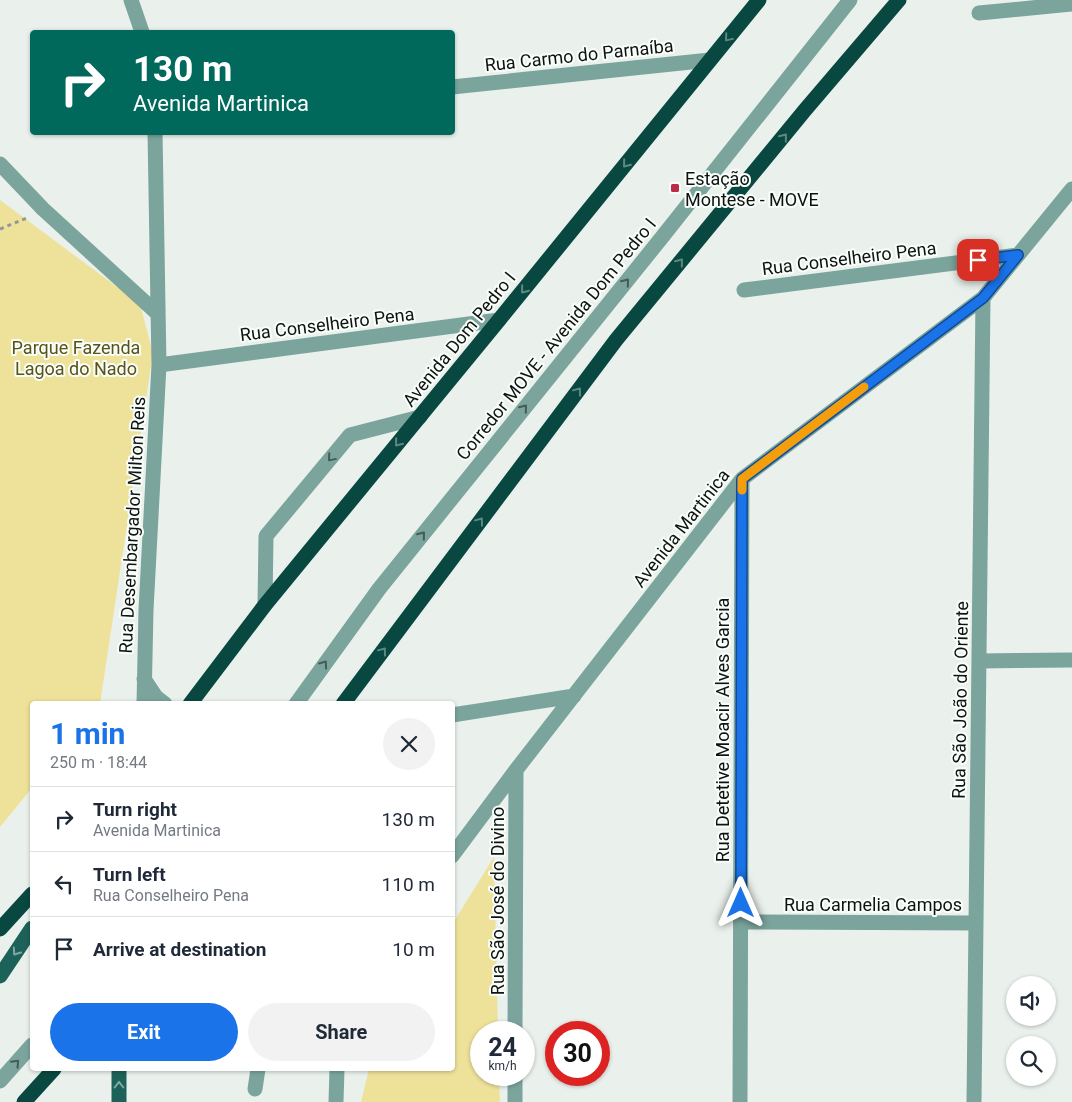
<!DOCTYPE html>
<html lang="en">
<head>
<meta charset="utf-8">
<style>
  body { margin:0; font-family:Roboto,sans-serif; background:#f2f2f3; color:#1f2937; height:100vh; display:flex; flex-direction:column; font-size:19px; white-space:nowrap }
  * { box-sizing:border-box; margin:0 }
  p { font-size:16px; color:#747a83 }
  .icon { flex:none; width:28px; height:28px; fill:none; stroke:currentColor; stroke-width:2; stroke-linecap:round; stroke-linejoin:round }
  .map { position:relative; flex:1; overflow:hidden }
  .details { position:absolute; left:30px; top:701px; width:425px; height:370px; display:flex; flex-direction:column; background:#fff; border-radius:5px; box-shadow:0 1px 4px #0004 }
  .details>* { flex:none }
  .guide { position:absolute; left:30px; top:30px; width:425px; height:105px; border-radius:5px; box-shadow:0 1px 4px #0004; background:#00695c; color:#fff; overflow:hidden }
  .tools { position:absolute; left:1006px; top:976px; display:grid; gap:10px }
  .tools a { display:grid; place-items:center; width:50px; height:50px; border-radius:50%; background:#fff; box-shadow:0 1px 4px #0004; font-size:25px }
  .speed { position:absolute; left:470px; top:1021px; display:flex; gap:10px; font-size:25px; font-weight:700; text-align:center }
  .speed>* { display:grid; place-content:center; width:65px; height:65px; border-radius:50%; background:#fff; box-shadow:0 1px 4px #0004; line-height:1 }
  .speed small { font-size:12px; font-weight:400 }
  .speed .limit { border:8px solid #d22; background:#fff; color:#111 }
  .pin { position:absolute; display:grid; place-items:center; width:42px; height:42px; color:#fff; margin:-21px; border-radius:10px; box-shadow:0 2px 8px #0006 }
  .me { position:absolute; width:55px; margin:-28px; rotate:0deg; stroke-linejoin:round; filter:drop-shadow(0 0 4px #0008) }
  .turn { display:flex; align-items:center; gap:18px; height:105px; padding:0 20px; font-size:22px }
  .turn .icon { width:65px; height:65px; stroke-width:2.5 }
  .turn b { display:block; font-size:35px; line-height:42px }
  .round { display:grid; place-items:center; flex:none; width:52px; height:52px; border-radius:26px; background:#f2f2f3 }
  .summary { display:flex; align-items:center; justify-content:space-between; height:85px; padding:0 20px }
  h1 { font-size:30px; font-weight:700; line-height:38px; color:#1a73e8 }
  .cta { display:flex; gap:10px; margin-top:auto; padding:10px 20px }
  .cta a { flex:1; height:58px; border-radius:30px; background:#1a73e8; color:#fff; font-size:20px; font-weight:700; line-height:58px; text-align:center }
  .cta a+a { background:#f2f2f3; color:#1f2937 }
  ul { padding:0; list-style:none }
  li { display:flex; align-items:center; gap:15px; height:65px; padding:0 20px; border-top:1px solid #e0e1e3 }
  li div { flex:1 }
  li b { display:block; font-size:19px }
  li em { font-style:normal }
  .map>svg:first-child { display:block }
  .green { fill:#eee29a }
  .lines { fill:none; stroke-linecap:round; stroke-linejoin:round }
  .path { stroke:#939894; stroke-width:3; stroke-dasharray:4 4; stroke-linecap:butt }
  .minor { stroke:#7ba49d; stroke-width:15 }
  .major { stroke:#1d6259; stroke-width:15 }
  .highway { stroke:#094841; stroke-width:15 }
  .oneway { stroke:#5d8882 }
  .oneway2 { stroke:#465b57 }
  .oneway3 { stroke:#80a8a1 }
  .route-casing { stroke:#114b97; stroke-width:12 }
  .route { stroke:#1a73e8; stroke-width:9 }
  .slow { stroke:#f59e0b; stroke-width:9 }
  .poi-dot { fill:#bd2c46; stroke:#f8fefa; stroke-width:2 }
  .labels { text-anchor:middle; dominant-baseline:central; stroke-width:4; stroke-linejoin:round; paint-order:stroke }
  .street-label { font-size:18px; fill:#101211; stroke:#f8fefa }
  .poi-label { font-size:18px; fill:#101211; stroke:#f8fefa; text-anchor:start }
  .park-label { font-size:18px; fill:#5b5216; stroke:#f8fefa }
</style>
</head>
<body>
<div class="map">
<svg width="1072" height="1102" viewBox="0 0 1072 1102">
  <rect width="100%" height="100%" fill="#eaf1ec"/>
  <path class="green" d="M0,200L140,304L153,353L100,704H32V788L0,827Z
    M494,857L498,1032H481V1075H499L500,1102H361L369,1069H452L453,923Z"/>
  <g class="lines">
    <path class="path" d="M0,229L27,218"/>
    <path class="minor" d="M131,0L142,32
      M979,13L1072,4
      M452,87L710,60
      M0,164L43,209L158,314
      M744,290L1018,255
      M159,365L499,320
      M265,605L266,536L350,435L420,417
      M979,661L1072,660
      M144,679L156,697L165,704
      M144,704L146,610L159,365L155,132
      M296,704L379,589L663,236L850,0
      M452,715L574,696
      M452,856L516,770L742,479L983,298L1072,189
      M741,922L976,923
      M515,1032L516,770
      M0,1081L32,1045
      M255,1089L258,1069
      M336,1102L337,1069
      M515,1102V1075
      M740,1102L742,479
      M974,1102L983,298"/>
    <path class="major" d="M0,976L32,928
      M119,1102V1069"/>
    <path class="highway" d="M190,704L265,605L499,320L759,0
      M343,704L616,340L805,110L899,0
      M0,929L32,894
      M24,1102L54,1069"/>
  </g>
  <defs><path id="oneway-chevron" d="M-2-3.5L2.5 0L-2 3.5" fill="none" stroke-width="1.6" stroke-linecap="round" stroke-linejoin="round" transform="scale(1.25)"/></defs>
  <g class="oneway">
    <use href="#oneway-chevron" transform="translate(728 38) rotate(130)"/>
    <use href="#oneway-chevron" transform="translate(784 137) rotate(-51)"/>
    <use href="#oneway-chevron" transform="translate(626 164) rotate(129)"/>
    <use href="#oneway-chevron" transform="translate(680 262) rotate(-51)"/>
    <use href="#oneway-chevron" transform="translate(524 290) rotate(129)"/>
    <use href="#oneway-chevron" transform="translate(578 391) rotate(-53)"/>
    <use href="#oneway-chevron" transform="translate(398 443) rotate(129)"/>
    <use href="#oneway-chevron" transform="translate(480 521) rotate(-53)"/>
    <use href="#oneway-chevron" transform="translate(383 651) rotate(-53)"/>
  </g>
  <g class="oneway2">
    <use href="#oneway-chevron" transform="translate(626 282) rotate(-51)"/>
    <use href="#oneway-chevron" transform="translate(524 408) rotate(-51)"/>
    <use href="#oneway-chevron" transform="translate(331 458) rotate(130)"/>
    <use href="#oneway-chevron" transform="translate(422 535) rotate(-51)"/>
    <use href="#oneway-chevron" transform="translate(324 664) rotate(-54)"/>
    <use href="#oneway-chevron" transform="translate(16 1063) rotate(-47)"/>
  </g>
  <g class="oneway3">
    <use href="#oneway-chevron" transform="translate(16 952) rotate(125)"/>
    <use href="#oneway-chevron" transform="translate(119 1085) rotate(-90)"/>
  </g>
  <g class="lines">
    <g class="route-casing">
      <path id="route" d="M741,903L742,479L983,298L1018,255L978,260"/>
    </g>
    <use href="#route" class="route"/>
    <path class="slow" d="M742,490V479L864,387"/>
  </g>
  <rect class="poi-dot" x="670" y="183" width="10" height="10" rx="2.5"/>
  <g class="labels">
    <g class="street-label">
      <text transform="translate(579 55) rotate(-6)">Rua Carmo do Parnaíba</text>
      <text transform="translate(849 258) rotate(-7)">Rua Conselheiro Pena</text>
      <text transform="translate(327 324) rotate(-7)">Rua Conselheiro Pena</text>
      <text transform="translate(459 339) rotate(-51)">Avenida Dom Pedro I</text>
      <text transform="translate(556 339) rotate(-51)">Corredor MOVE - Avenida Dom Pedro I</text>
      <text transform="translate(132 525) rotate(-87)">Rua Desembargador Milton Reis</text>
      <text transform="translate(681 528) rotate(-52)">Avenida Martinica</text>
      <text transform="translate(960 700) rotate(-89)">Rua São João do Oriente</text>
      <text transform="translate(722 730) rotate(-90)">Rua Detetive Moacir Alves Garcia</text>
      <text transform="translate(497 901) rotate(-90)">Rua São José do Divino</text>
      <text x="873" y="904">Rua Carmelia Campos</text>
    </g>
    <g class="poi-label">
      <text x="685" y="178">Estação<tspan x="685" dy="21">Montese - MOVE</tspan></text>
    </g>
    <g class="park-label">
      <text x="76" y="347">Parque Fazenda<tspan x="76" dy="21">Lagoa do Nado</tspan></text>
    </g>
  </g>
</svg>
<div class="tools">
<a><svg class="icon" aria-label="sound" viewBox="0 0 24 24"><path d="M4 9h4l5-4v14l-5-4H4zM17 9q2 3 0 6"/></svg></a>
<a><svg class="icon" aria-label="search" viewBox="0 0 24 24"><circle cx="10" cy="10" r="6"/><path d="M15 15l6 6"/></svg></a>
</div>
<div class="speed"><div>24<small>km/h</small></div><div class="limit">30</div></div>
<div class="pin" style="left:978px;top:260px;background:#d93025"><svg class="icon" aria-label="arrive" viewBox="0 0 24 24"><path d="M6 21V4h12l-3 4 3 4H6"/></svg></div>
<svg class="me" style="left:741px;top:903px" viewBox="-20 -20 40 40"><path d="M0-17L14 15 0 8-14 15z" fill="#1a73e8" stroke="#fff" stroke-width="4"/></svg>
<div class="guide">
<div class="turn"><svg class="icon" aria-label="right" viewBox="0 0 24 24"><path d="M7 20v-9h11M14 6l5 5-5 5"/></svg><div><b>130 m</b>Avenida Martinica</div></div>
</div>
<section class="details">
<div class="summary"><div><h1>1 min</h1><p>250 m · 18:44</p></div><a class="round"><svg class="icon" aria-label="close" viewBox="0 0 24 24"><path d="M6 6l12 12M18 6L6 18"/></svg></a></div>
<ul>
<li><svg class="icon" aria-label="right" viewBox="0 0 24 24"><path d="M7 20v-9h11M14 6l5 5-5 5"/></svg><div><b>Turn right</b><p>Avenida Martinica</p></div><em>130 m</em></li>
<li><svg class="icon" aria-label="left" viewBox="0 0 24 24"><path d="M17 20v-9H6M10 6l-5 5 5 5"/></svg><div><b>Turn left</b><p>Rua Conselheiro Pena</p></div><em>110 m</em></li>
<li><svg class="icon" aria-label="arrive" viewBox="0 0 24 24"><path d="M6 21V4h12l-3 4 3 4H6"/></svg><div><b>Arrive at destination</b></div><em>10 m</em></li>
</ul>
<div class="cta"><a>Exit</a><a>Share</a></div>
</section>
</div>
</body>
</html>
